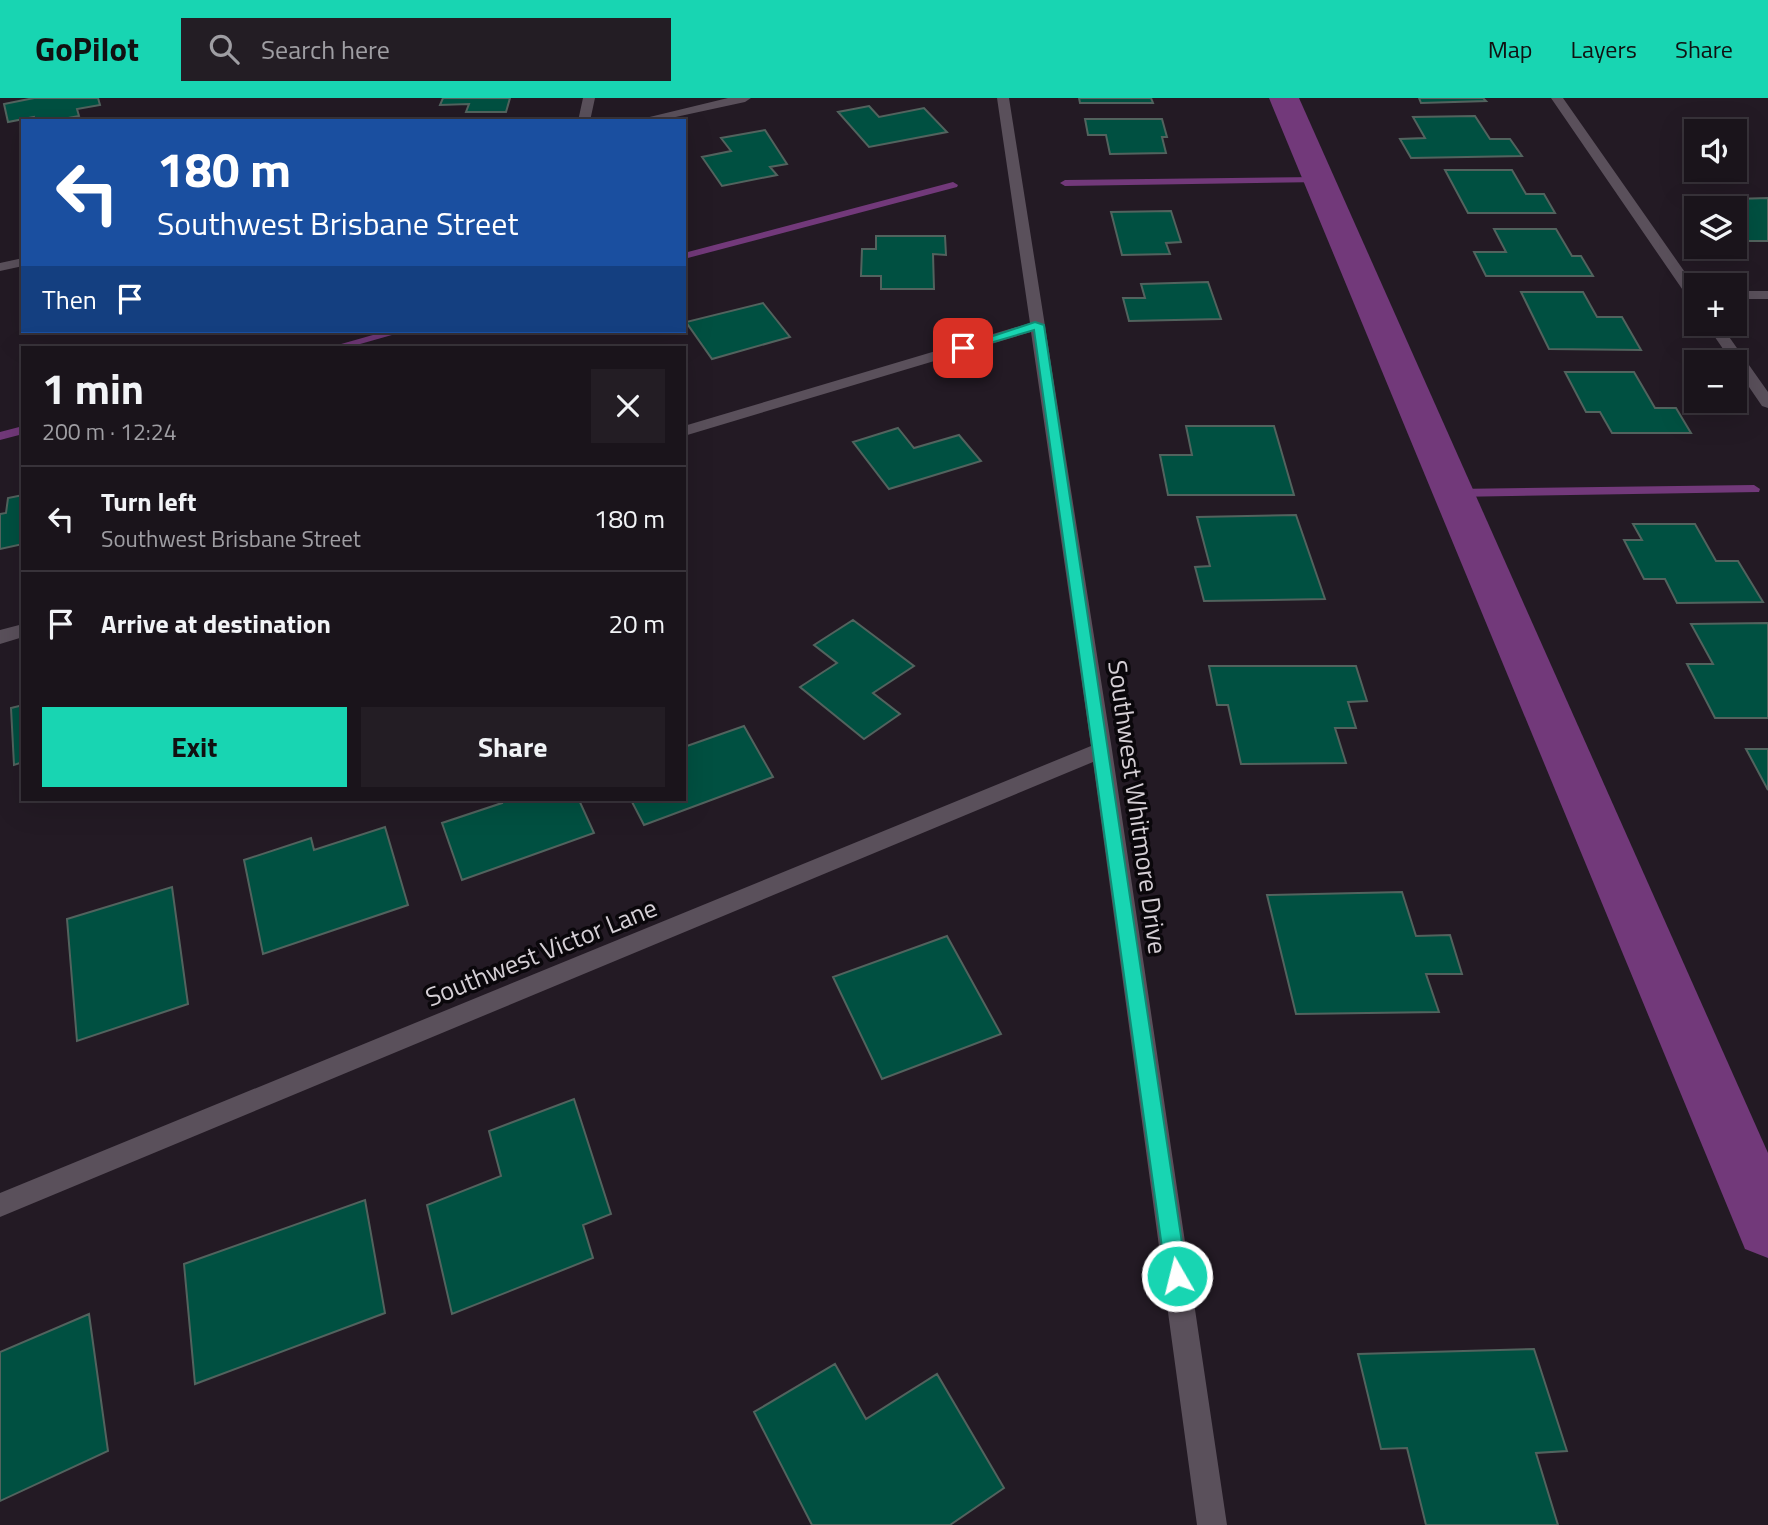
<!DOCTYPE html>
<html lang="en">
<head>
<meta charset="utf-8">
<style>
  body { margin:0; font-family:"Titillium Web",sans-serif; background:#231d24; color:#f1f3f6; height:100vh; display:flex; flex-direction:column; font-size:26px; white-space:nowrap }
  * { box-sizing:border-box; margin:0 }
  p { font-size:23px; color:#9f9ea3 }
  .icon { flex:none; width:38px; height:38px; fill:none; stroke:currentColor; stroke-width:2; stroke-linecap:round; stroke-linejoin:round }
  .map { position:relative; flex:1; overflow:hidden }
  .panel { position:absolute; left:21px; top:248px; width:665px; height:455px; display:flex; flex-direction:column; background:#1a141b; border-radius:0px; box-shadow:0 7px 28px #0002,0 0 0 2px #38333a }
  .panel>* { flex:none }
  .banner { position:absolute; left:21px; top:21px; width:665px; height:214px; border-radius:0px; box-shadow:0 7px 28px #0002,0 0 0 2px #38333a; background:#1a4fa0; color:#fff; overflow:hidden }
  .buttons { position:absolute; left:1684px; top:21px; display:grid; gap:14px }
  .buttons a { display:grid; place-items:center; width:63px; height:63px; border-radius:0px; background:#1a141b; box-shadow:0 7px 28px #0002,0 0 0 2px #38333a; font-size:35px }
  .pin { position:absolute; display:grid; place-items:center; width:60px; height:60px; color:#fff; margin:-30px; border-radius:14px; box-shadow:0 4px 10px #0006 }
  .me { position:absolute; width:77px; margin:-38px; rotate:352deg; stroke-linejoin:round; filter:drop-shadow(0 0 5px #0008) }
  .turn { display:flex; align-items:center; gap:24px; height:147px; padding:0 21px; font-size:32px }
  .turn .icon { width:91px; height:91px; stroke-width:2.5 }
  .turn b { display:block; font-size:49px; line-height:60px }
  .then { display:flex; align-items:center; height:66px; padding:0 21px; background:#0003; gap:14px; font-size:26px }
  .round { display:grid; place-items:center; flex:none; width:74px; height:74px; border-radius:0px; background:#231d24 }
  .head { display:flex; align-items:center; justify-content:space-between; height:119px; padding:0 21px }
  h1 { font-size:42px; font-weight:700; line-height:52px }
  .cta { display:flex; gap:14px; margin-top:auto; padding:14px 21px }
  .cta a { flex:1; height:80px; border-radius:0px; background:#18d5b2; color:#111; font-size:28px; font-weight:700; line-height:80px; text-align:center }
  .cta a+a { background:#231d24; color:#f1f3f6 }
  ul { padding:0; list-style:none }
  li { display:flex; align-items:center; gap:21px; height:105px; padding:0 21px; border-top:2px solid #38333a }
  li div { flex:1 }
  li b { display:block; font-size:26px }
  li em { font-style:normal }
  header { display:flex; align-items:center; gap:42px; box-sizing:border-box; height:98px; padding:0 35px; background:#18d5b2; color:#111 }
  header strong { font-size:33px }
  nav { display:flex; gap:38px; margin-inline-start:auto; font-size:24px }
  .search { width:490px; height:63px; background:#231d24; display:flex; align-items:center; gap:18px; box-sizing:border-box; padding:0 24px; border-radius:0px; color:#9f9ea3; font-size:26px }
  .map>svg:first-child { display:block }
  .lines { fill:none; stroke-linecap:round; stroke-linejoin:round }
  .stream { fill:#72397a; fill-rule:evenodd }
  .canal { fill:#72397a; fill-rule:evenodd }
  .building { fill:#005041; stroke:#52635e; stroke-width:2 }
  .minor { fill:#5a505b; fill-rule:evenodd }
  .route { fill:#18d5b2; stroke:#108a74; stroke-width:2 }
  .labels { text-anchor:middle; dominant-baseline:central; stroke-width:7; stroke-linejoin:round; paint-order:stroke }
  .street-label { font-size:26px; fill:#d5cfd5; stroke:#0a070b }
</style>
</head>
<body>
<header>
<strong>GoPilot</strong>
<div class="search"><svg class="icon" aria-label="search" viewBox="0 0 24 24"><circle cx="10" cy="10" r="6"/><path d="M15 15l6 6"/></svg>Search here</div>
<nav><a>Map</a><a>Layers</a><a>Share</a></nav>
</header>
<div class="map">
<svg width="1768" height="1427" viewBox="0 0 1768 1427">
  <rect width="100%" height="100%" fill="#231a24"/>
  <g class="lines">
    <path class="stream" d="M1319,79L1324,82L1323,84L1065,88L1060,85L1065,82Z
      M953,84L958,87L957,89L684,161V155Z
      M387,233H406L346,250H327Z
      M23,328V336L0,342V334Z
      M1754,387L1760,391L1759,394L1453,399L1447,395L1453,391Z"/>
    <path class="canal" d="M1269,0H1299L1768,1055V1160L1745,1151Z"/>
  </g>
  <path class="building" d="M34,0H98L100,7L77,11L79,18L52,23H35L34,19L8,24L4,6Z
    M443,0H510L506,14H466L469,6L440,7Z
    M1079,0H1151L1153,5H1080Z
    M1419,0H1483L1486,3L1421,5Z
    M869,8L879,19L924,10L947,34L869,49L838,14Z
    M1475,18L1490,41H1510L1522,58L1411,60L1400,41L1425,40L1413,19Z
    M1085,21H1162L1167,39H1162L1166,55L1110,56L1106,37H1088Z
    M765,32L787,66L770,69L777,77L722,88L702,59L731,53L721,40Z
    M1445,72H1512L1526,96H1544L1555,115H1468Z
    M1768,100V143H1734V110H1704L1702,107H1740L1735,101Z
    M1171,113L1181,144L1166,145L1170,156L1122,157L1111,114Z
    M1494,131H1556L1572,158H1581L1593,178H1486L1474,154H1506Z
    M876,138H945L946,157L933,156L934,191H881V178H861L862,151H876Z
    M1208,184L1221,221L1129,223L1123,200H1145L1141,186Z
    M1521,194H1583L1597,219H1622L1641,252L1549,251Z
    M763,205L790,239L712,261L686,224Z
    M1565,274H1634L1655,310H1676L1691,335H1612L1600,314H1586Z
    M1186,328H1274L1294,397H1168L1160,357H1192Z
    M898,330L914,350L959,337L981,363L889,391L853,344Z
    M23,397V446L0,451V416L6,415L8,400Z
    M1296,417L1325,501L1204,503L1195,469L1210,468L1197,419Z
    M1633,426H1695L1716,463H1738L1763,504L1677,505L1665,481H1644L1624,442H1642Z
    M853,522L914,568L873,595L900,616L864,641L800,589L837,565L814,547Z
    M1768,525V620H1715L1687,566H1713L1691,526Z
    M1209,568H1356L1367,603L1348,604L1356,630H1335L1346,665L1241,666L1228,607H1217Z
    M23,607V664L14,667L11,610Z
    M744,628L773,679L644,727L631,702H684V649Z
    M1746,651H1768V692Z
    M501,702H579L594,735L462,782L442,725L502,705Z
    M385,729L408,807L263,856L244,762L311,740L314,752Z
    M172,789L188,906L77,943L67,821Z
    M1402,794L1416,838L1450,837L1462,876H1426L1439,914L1296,916L1267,797Z
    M947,838L1001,936L882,981L833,879Z
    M574,1001L611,1116L583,1127L593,1160L452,1216L427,1107L501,1078L489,1033Z
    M365,1102L385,1215L195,1286L184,1166Z
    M89,1216L108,1353L0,1403V1254Z
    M1534,1251L1567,1353L1536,1355L1558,1427H1426L1407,1350L1381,1351L1358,1256Z
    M835,1266L866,1321L937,1276L1004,1390L950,1427H812L754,1314Z"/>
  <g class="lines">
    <path class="minor" d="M583,0H595L590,23H578Z
      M728,0H751L745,4L657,23H633Z
      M997,0H1009L1112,652L1227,1427H1197L1093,664L0,1119V1095L1091,648L1031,234L684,338V328L1030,225Z
      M1551,0H1563L1696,190V205L1691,204Z
      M23,160V168L0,173V165Z
      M1734,193H1768V201H1734Z
      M1706,226H1720L1768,294V310L1762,308Z
      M23,526V539L0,546V532Z"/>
  </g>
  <path class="route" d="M1035,224L1044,227L1187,1178L1184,1185L1177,1188L1169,1185L1166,1178L1034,232L963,253L957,250Z"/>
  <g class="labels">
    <g class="street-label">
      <text transform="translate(1138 709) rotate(82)">Southwest Whitmore Drive</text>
      <text transform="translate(541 854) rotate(-22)">Southwest Victor Lane</text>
    </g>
  </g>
</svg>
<div class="buttons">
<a><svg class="icon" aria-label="sound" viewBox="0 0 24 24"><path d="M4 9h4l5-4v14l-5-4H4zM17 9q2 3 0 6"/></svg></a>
<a><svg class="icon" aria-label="layers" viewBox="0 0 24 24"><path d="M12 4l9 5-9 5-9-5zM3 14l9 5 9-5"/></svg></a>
<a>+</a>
<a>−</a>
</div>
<div class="pin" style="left:963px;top:250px;background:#d93025"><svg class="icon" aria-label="arrive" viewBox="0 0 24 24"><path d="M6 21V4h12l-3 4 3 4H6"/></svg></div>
<svg class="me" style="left:1177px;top:1178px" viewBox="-20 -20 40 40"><circle r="17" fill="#18d5b2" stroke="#fff" stroke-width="3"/><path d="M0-11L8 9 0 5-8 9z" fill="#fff"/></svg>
<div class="banner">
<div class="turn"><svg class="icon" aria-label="left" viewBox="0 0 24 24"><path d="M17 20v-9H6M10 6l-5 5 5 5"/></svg><div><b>180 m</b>Southwest Brisbane Street</div></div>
<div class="then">Then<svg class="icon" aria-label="arrive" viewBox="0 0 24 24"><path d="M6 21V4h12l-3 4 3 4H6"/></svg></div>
</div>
<section class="panel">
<div class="head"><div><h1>1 min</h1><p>200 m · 12:24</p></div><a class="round"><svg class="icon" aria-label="close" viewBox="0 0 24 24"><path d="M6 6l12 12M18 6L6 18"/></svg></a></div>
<ul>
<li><svg class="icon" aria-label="left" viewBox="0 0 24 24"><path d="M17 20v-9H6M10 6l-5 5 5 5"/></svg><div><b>Turn left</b><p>Southwest Brisbane Street</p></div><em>180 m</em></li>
<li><svg class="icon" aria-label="arrive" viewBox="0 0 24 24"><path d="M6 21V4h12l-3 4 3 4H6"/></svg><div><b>Arrive at destination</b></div><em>20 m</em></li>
</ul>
<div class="cta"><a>Exit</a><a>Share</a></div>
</section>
</div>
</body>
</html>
